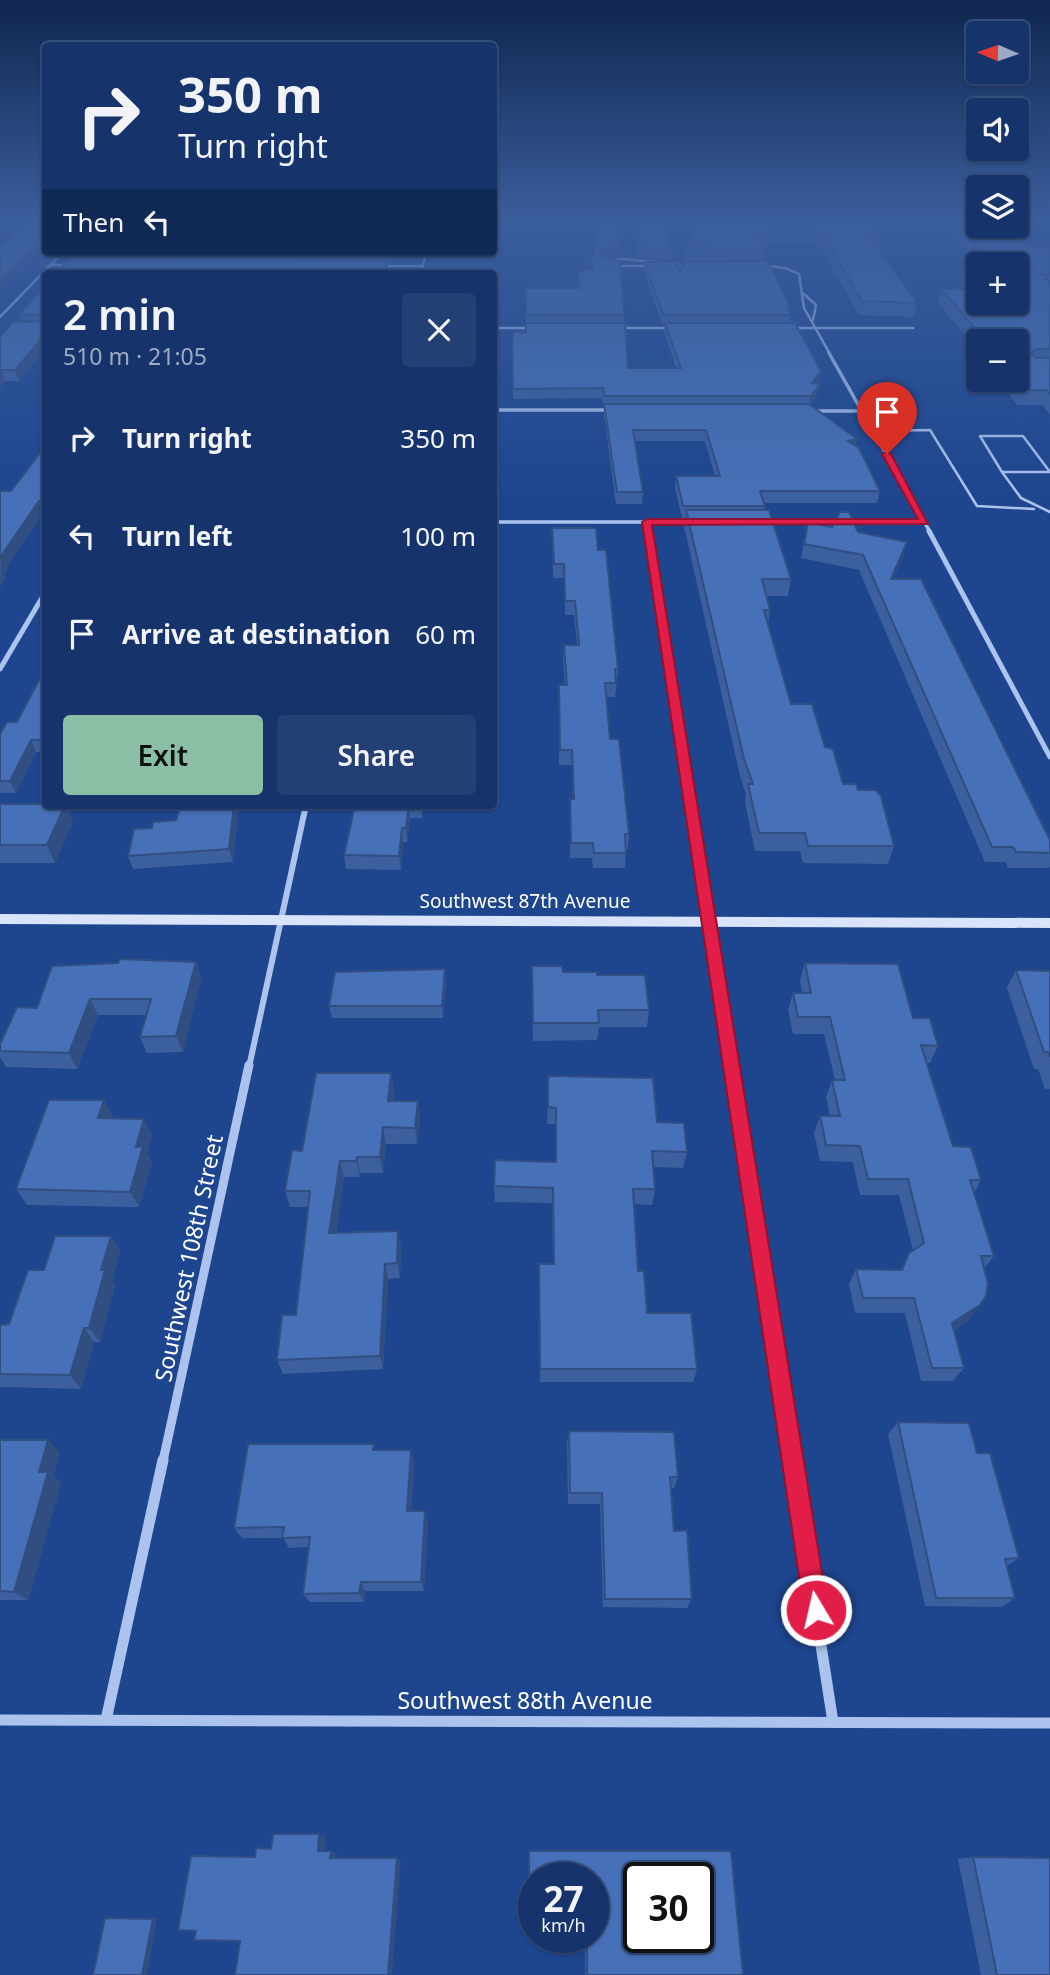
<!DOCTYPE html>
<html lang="en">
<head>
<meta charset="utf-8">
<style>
  body { margin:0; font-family:"Noto Sans",sans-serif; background:#233f73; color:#f1f3f6; height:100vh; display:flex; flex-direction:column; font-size:26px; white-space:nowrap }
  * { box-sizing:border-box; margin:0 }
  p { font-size:23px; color:#9eaac1 }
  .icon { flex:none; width:38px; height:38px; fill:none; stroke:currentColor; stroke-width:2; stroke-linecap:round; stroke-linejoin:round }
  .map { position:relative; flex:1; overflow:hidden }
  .sheet { position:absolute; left:42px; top:270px; width:455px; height:539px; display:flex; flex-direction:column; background:#16346b; border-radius:7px; box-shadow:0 2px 5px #0004,0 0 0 2px #354f7e }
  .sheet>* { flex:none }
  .top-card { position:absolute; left:42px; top:42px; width:455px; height:214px; border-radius:7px; box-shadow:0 2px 5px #0004,0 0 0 2px #354f7e; background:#16346b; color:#f1f3f6; overflow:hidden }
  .needle { width:46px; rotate:272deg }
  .buttons { position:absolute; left:966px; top:21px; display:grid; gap:14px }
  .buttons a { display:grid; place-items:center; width:63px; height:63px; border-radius:7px; background:#16346b; box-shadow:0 2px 5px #0004,0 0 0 2px #354f7e; font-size:35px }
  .speed { position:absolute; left:518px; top:1862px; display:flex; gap:14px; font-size:35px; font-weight:700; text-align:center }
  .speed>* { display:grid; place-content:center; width:91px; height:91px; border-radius:50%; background:#16346b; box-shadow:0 2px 5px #0004,0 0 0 2px #354f7e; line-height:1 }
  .speed small { font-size:18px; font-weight:400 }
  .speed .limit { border:4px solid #111; border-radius:10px; background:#fff; color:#111 }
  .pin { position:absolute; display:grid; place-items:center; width:60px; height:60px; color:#fff; margin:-72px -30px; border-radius:50% 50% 50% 0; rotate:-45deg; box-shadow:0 0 7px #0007 }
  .pin .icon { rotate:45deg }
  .me { position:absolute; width:77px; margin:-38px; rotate:351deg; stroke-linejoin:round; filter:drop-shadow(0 0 5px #0008) }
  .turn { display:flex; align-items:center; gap:24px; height:147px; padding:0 21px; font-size:32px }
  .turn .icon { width:91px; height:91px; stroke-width:2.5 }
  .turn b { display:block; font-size:49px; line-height:60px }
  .then { display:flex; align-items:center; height:66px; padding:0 21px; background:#0003; gap:14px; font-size:26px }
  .round { display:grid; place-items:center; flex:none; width:74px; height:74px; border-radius:7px; background:#233f73 }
  .summary { display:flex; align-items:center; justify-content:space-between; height:119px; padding:0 21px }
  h1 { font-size:42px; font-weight:600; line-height:52px }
  .action { display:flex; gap:14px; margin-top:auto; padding:14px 21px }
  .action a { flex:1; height:80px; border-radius:7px; background:#8abfa5; color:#111; font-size:28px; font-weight:600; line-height:80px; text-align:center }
  .action a+a { background:#233f73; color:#f1f3f6 }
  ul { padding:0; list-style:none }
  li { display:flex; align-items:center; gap:21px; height:98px; padding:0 21px }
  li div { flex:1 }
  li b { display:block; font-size:26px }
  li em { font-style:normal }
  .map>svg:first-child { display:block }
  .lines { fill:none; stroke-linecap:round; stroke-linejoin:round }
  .service { stroke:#acc4ed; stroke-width:2.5 }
  .minor-far5 { stroke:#acc4ed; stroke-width:2.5 }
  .minor-far4 { stroke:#acc4ed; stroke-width:3.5 }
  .minor-far3 { stroke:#acc4ed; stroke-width:5 }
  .minor-far2 { stroke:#acc4ed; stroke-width:6 }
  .minor-far1 { stroke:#acc4ed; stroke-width:9 }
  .minor { stroke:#acc4ed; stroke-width:11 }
  .secondary { fill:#d9e4fa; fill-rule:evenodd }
  .wall { fill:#3c609d; fill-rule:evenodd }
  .shaded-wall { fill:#314e80 }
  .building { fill:#4670b7; stroke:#314e80; stroke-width:2; fill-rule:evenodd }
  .route { fill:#e11d48; stroke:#92132f; stroke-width:2 }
  .labels { text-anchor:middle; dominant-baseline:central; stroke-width:7; stroke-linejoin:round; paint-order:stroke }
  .street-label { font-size:19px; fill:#fff; stroke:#1d468f }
  .near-street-label { font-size:23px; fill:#fff; stroke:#1d468f }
</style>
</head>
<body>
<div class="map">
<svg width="1050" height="1975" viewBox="0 0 1050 1975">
  <rect width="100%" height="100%" fill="#1d468f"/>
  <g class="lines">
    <path class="service" d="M874,431L930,430L977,506L1034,509
      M1002,472L980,436H1023L1050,472
      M1050,472H1002L1021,498L1050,512"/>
    <path class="minor-far5" d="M605,261L623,259L684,265
      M50,265H72
      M761,265L785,268L799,274L804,308L830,354
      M382,266H423
      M611,266H651
      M421,273L426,252
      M804,294L816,305L813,320
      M0,317L63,252
      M494,328H535
      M617,328H671
      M792,328H913"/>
    <path class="minor-far4" d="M829,353L930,532
      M494,410H612
      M809,411H863
      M494,522H692
      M647,522L649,532
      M764,522H924"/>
    <path class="minor-far3" d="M648,531L685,764
      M929,531L1050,757
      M0,669L46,591"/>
    <path class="minor-far2" d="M684,763L731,1067
      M249,1067L306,805"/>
    <path class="minor-far1" d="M731,1065L793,1461
      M163,1461L249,1065"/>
    <path class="minor" d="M792,1460L833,1722
      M0,1720L1050,1723
      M106,1720L163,1460"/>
    <path class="secondary" d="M0,914L1050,918V928L0,924Z"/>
  </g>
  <path class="wall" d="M504,217L576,222V229L504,231Z
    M599,217L618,256L607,258L624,315V323L628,368H676L664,332L665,324H662L644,271L645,262L680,271L720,262L685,261L686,248L698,217H978L1035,249L1050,244V415L1042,405H1017L999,380H1017V341H978V351L938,303L941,289H965L961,284L965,266H978V303L1017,264H981L953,233H880L882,236L879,248H878L917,303L914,317L859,315L819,244H762L764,249L763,261L790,306L789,311L791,315L790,323L819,381L817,384L818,394L810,405L857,439L855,446L880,491L877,503H764L765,506L764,510L791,579L788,596H766L770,610L768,624L791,704L825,747L843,784L858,790L894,846L888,864L803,863L800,851H755L745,802L746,794L740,776L684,526L685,518H682L675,488L676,476H715L705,441H634L643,492L642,504H616L604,415V406H603L602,398L513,399L512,332H526V288H578L577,271L591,270Z
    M630,217L673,251V260L640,257L629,225Z
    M76,252H394L391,262H388L387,273H57L78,259Z
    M46,285V348L19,381H5L0,388V337L22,322L19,315Z
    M46,445V513H43L7,566L8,568L4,575L5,579L0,587V491H11Z
    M808,522L858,532L903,556L893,579L1050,840V866L1049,868H1008L1006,862H985L859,570L801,558Z
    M552,528L598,550L618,669L615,697H606L610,739L629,834L628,849H626L625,868H593L592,858H570V799H573L572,765H559V699L565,685L563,659L564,645H577L574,615H565L564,578H553Z
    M46,667V752H36L16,793H0V734L17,722Z
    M0,804L73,821L55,863H0Z
    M239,805L233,862L133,869L128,856L152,828L176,820Z
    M355,805H423L422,818H410L407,842H403L401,870L346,869L344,855Z
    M196,962L201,979L183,1052L147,1053L140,1037L147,1015H98L77,1069L6,1067L0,1057V1044L37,1008Z
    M805,963L913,1018L938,1046L930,1063H927L953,1146L981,1180L974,1193L994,1256L984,1269L969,1320L954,1330L964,1368L953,1381H921L905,1313H855L849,1284L856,1269L900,1270L909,1253L913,1250L899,1195H860L853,1162L820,1161L814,1133L820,1116H830L826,1097L832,1080H835L824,1034H793L788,1010L793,993H802L800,980Z
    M532,966L563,972L597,975L649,1010L647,1027H599L597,1040L533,1041Z
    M445,969L446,981L443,1018H332L329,1006Z
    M1016,970L1050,971V1089H1045L1038,1069H1034L1007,988Z
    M391,1073L394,1090L393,1101L420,1118L417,1144H386L383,1173H360V1177H344L336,1233L401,1246L400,1278L388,1279L383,1369L283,1374L277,1360L296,1315L308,1207H290L285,1191L302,1151Z
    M548,1076L657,1122L687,1152L683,1168L653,1167L655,1189L652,1205L634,1204L638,1271L647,1313L697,1369L693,1382H540L539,1278L553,1264L552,1203L495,1202L494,1186L556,1162L555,1124H547Z
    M104,1100L113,1117L112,1118L152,1135L147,1153L152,1163L139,1207L27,1205L16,1189Z
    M111,1236L120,1251L112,1281L115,1285L100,1342H94L81,1389L0,1387V1325L9,1324L44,1270Z
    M898,1422L977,1453L1019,1558L1007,1566L1015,1598L1002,1607L925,1606L888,1434Z
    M569,1431L678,1477L674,1488H671L674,1531L692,1599L687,1608L603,1607L600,1504H568L567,1443Z
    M0,1440L60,1452L53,1476L61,1483L28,1600H0Z
    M375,1450L414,1462L411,1511L428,1522L424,1591H365L364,1602H310L303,1594L309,1547L289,1548L283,1538H242L234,1528Z
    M529,1851H731L743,1975H585V1937H593V1878H534V1927H529ZM639,1878H698V1937H639Z
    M973,1857L1050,1975H981L958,1859Z"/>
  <path class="shaded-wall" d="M46,236V247L0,290V279Z
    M619,247L618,256L602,258L600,255L602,250Z
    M390,252H394L391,262L390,253Z
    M388,260V270L387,273H384Z
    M46,333V348L19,381L15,370Z
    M2,370L5,381L0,388V372Z
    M821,371L819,381L810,393L812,383Z
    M820,384L818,394L809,406L811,396Z
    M857,439L854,450L848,441Z
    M39,501L43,513L7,566L8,568L4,575L5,579L0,587L1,556Z
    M907,542L903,556L887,593L891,579Z
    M31,740L36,752L16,793L10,781Z
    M65,805H66L73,821L55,863L47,845Z
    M234,805H239L233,862L229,849Z
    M409,805L410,818L407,842L406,828Z
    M421,805H423L422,818Z
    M402,828L403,842L401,870L399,856Z
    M196,962L201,979L183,1052L176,1036Z
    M445,969L446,981L443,1018L442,1006Z
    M90,999L98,1015L77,1069L69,1053Z
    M391,1073L394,1090L391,1117L388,1101Z
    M104,1100L113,1117L107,1135L98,1118Z
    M418,1101L420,1118L417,1144L415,1128Z
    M144,1119L152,1135L147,1153L152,1163L139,1207L130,1192L136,1147Z
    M383,1127L386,1144L383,1173L380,1157Z
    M357,1157L360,1173V1177L356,1161Z
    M340,1161L344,1177L334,1249L329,1233Z
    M398,1231L401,1246L400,1278L397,1263Z
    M111,1236L120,1251L112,1281L115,1285L100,1342L89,1328L101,1270Z
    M385,1264L388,1279L383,1369L380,1356Z
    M980,1305L969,1320L942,1337L952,1323Z
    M84,1328L94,1342L81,1389L70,1375Z
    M48,1440L60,1452L53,1476L61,1483L28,1600L14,1592L39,1472Z
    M411,1450L414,1462L410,1522L407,1511Z
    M425,1511L428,1522L424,1591L421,1582Z
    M361,1582L365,1591L364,1602L359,1593Z
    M319,1834L326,1836L324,1853L318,1851Z
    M331,1851L337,1853L336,1859L330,1858Z
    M397,1858L401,1860L392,1975H388Z
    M153,1919H157L147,1975H142Z"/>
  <path class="building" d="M33,217H46V236L0,279V247Z
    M504,217H575L576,222L504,223Z
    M599,217H617L619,247L602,250L600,255L620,262L624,315H526V288H580L577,271L593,270L591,263Z
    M630,217H662L673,251L640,248Z
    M698,217H978V226H1009L1035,249L1050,244V274H1041L1050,283V349H1035L1031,353L1036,358H1050V394L1047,390H1022L1015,380H1017V341H986L941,289H978V303H1017V264H997L956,221H870L882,236H869L917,303L862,301L821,232H756L764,249L686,248Z
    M76,252H390V253Z
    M69,259L388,260L384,273H57Z
    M768,261L790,306H787L791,315H663L645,262H677L680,271L683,262Z
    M965,266H978V289L964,271H969Z
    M46,285V320L44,315H19Z
    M46,321V333L15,370H2L0,372V337L13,322Z
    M526,323H625L628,368H681L665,323H795L821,371L812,383L820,384L811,396H604L603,388L513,389L512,332H526Z
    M604,404H809L857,439L848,441L859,448L880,491H760L765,506H683L676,476H720L706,430H633L643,492H617Z
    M46,445V501H39L1,556H3L0,560V491H11Z
    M686,510H769L791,579H762L770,610H764L791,704H812L825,747L833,749L843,784H856L858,790H876L881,796L894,846H808L805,833H759L748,784H753L744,759Z
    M840,512H849L858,532L907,542L891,579H921L1050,840V853L1016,852L1013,847H992L863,555L804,544L808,522L832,527Z
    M552,528H596L598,550H606L618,669H615L616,683H605L610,739H619L629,834H625L626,853H594L593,843H571L570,799H574L572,750H560L559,685H567L564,645H579L575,601H565L564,564H554Z
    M46,667V738L45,740H31L10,781H0V734L7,722H17Z
    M0,804H46V805H65L47,845H0Z
    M181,805H234L229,849L128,856L134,829L152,828L153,822L176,820Z
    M355,805H409L406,828H402L399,856L344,855Z
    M120,959L196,962L176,1036L140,1037L151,999H90L69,1053L0,1051V1044L17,1007L37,1008L52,966L118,963Z
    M805,963L898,964L913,1018H930L938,1046L921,1045L953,1146L971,1147L981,1180H970L994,1256H981L988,1284L986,1296L980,1305L952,1323L964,1368H932L914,1298H863L856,1269L902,1270L909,1253L924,1243L908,1179H868L860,1146L826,1145L820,1116H840L832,1080H845L830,1017H798L793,993H811Z
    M532,966H562L563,972H597V975H645L649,1010H598L599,1023H533Z
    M445,969L442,1006H329L335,972Z
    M1016,970L1050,971V1057L1048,1052H1044Z
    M316,1073H391L388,1101H418L415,1128L383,1127L380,1157H357L356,1161H340L329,1233L398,1231L397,1263L385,1264L380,1356L277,1360L282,1315H296L310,1191H285L292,1150L302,1151Z
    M548,1076L653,1078L657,1122L684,1123L687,1152L652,1151L655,1189H633L638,1271H644L647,1313H691L697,1369H540L539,1264H554L553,1188L494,1186L495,1160L556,1162V1108L548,1107Z
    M49,1100H104L98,1118L144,1119L136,1147L143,1146L130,1192L16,1189Z
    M55,1236H111L101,1270H105L89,1328H84L70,1375L0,1374V1325L9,1324L28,1270H44Z
    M898,1422L969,1423L977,1453H990L1019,1558L1005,1559L1015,1598H936Z
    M569,1431L674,1432L678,1477H670L674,1531L687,1530L692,1599H605L602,1493H570Z
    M0,1440H48L39,1472H48L14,1592L0,1591Z
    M248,1444H374L373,1450H411L407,1511H425L421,1582H361L359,1593L303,1594L310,1537L282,1538L284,1527L234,1528Z
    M273,1834H319L318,1851H331L330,1858H397L388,1975H235L240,1941L194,1940L196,1931L178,1930L191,1856L255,1857L256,1848L271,1849Z
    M529,1851H731L743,1975H587V1937H593V1878H534V1927H529ZM639,1878H698V1937H639Z
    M973,1857L1050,1858V1975H997Z
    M105,1918L153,1919L142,1975H93Z"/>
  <linearGradient id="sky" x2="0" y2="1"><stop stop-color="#10264f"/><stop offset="0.44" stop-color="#3a5d9b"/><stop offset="1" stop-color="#3a5d9b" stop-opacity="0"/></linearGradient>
  <rect width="1050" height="494" fill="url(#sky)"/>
  <path class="route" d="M887,451L891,454L928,524L652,525L828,1610L824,1618L816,1622L807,1618L804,1610L642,522L647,519H918L882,454Z"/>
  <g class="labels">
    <g class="street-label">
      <text x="525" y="901">Southwest 87th Avenue</text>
    </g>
    <g class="near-street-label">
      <text transform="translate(188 1258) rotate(-78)">Southwest 108th Street</text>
      <text x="525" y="1700">Southwest 88th Avenue</text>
    </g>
  </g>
</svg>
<div class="buttons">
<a><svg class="needle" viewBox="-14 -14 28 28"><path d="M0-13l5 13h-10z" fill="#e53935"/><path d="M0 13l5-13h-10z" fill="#9eaac1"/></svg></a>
<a><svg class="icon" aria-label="sound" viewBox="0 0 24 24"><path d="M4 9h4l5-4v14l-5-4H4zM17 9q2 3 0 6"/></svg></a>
<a><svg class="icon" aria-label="layers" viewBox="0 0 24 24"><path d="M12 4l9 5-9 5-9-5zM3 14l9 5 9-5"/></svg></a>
<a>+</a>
<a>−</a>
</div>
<div class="speed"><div>27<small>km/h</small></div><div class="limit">30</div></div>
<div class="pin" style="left:887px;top:454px;background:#d93025"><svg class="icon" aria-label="arrive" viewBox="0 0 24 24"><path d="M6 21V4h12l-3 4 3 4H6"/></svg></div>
<svg class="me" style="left:816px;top:1610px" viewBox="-20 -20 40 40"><circle r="17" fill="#e11d48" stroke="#fff" stroke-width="3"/><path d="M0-11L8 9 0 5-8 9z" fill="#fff"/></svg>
<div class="top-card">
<div class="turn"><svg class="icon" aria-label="right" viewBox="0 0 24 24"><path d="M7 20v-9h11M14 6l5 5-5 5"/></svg><div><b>350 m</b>Turn right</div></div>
<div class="then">Then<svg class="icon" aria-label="left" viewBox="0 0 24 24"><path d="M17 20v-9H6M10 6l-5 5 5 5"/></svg></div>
</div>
<section class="sheet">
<div class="summary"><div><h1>2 min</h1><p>510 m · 21:05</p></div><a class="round"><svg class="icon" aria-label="close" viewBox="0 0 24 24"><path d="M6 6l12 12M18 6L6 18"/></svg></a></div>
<ul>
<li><svg class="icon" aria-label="right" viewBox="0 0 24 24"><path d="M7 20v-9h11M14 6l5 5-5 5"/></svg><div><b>Turn right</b></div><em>350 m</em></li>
<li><svg class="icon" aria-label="left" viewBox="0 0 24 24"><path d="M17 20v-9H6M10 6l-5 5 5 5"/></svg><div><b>Turn left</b></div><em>100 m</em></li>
<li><svg class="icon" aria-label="arrive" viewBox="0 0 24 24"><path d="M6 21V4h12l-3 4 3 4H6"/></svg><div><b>Arrive at destination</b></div><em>60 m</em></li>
</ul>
<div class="action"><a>Exit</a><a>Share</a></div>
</section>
</div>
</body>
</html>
